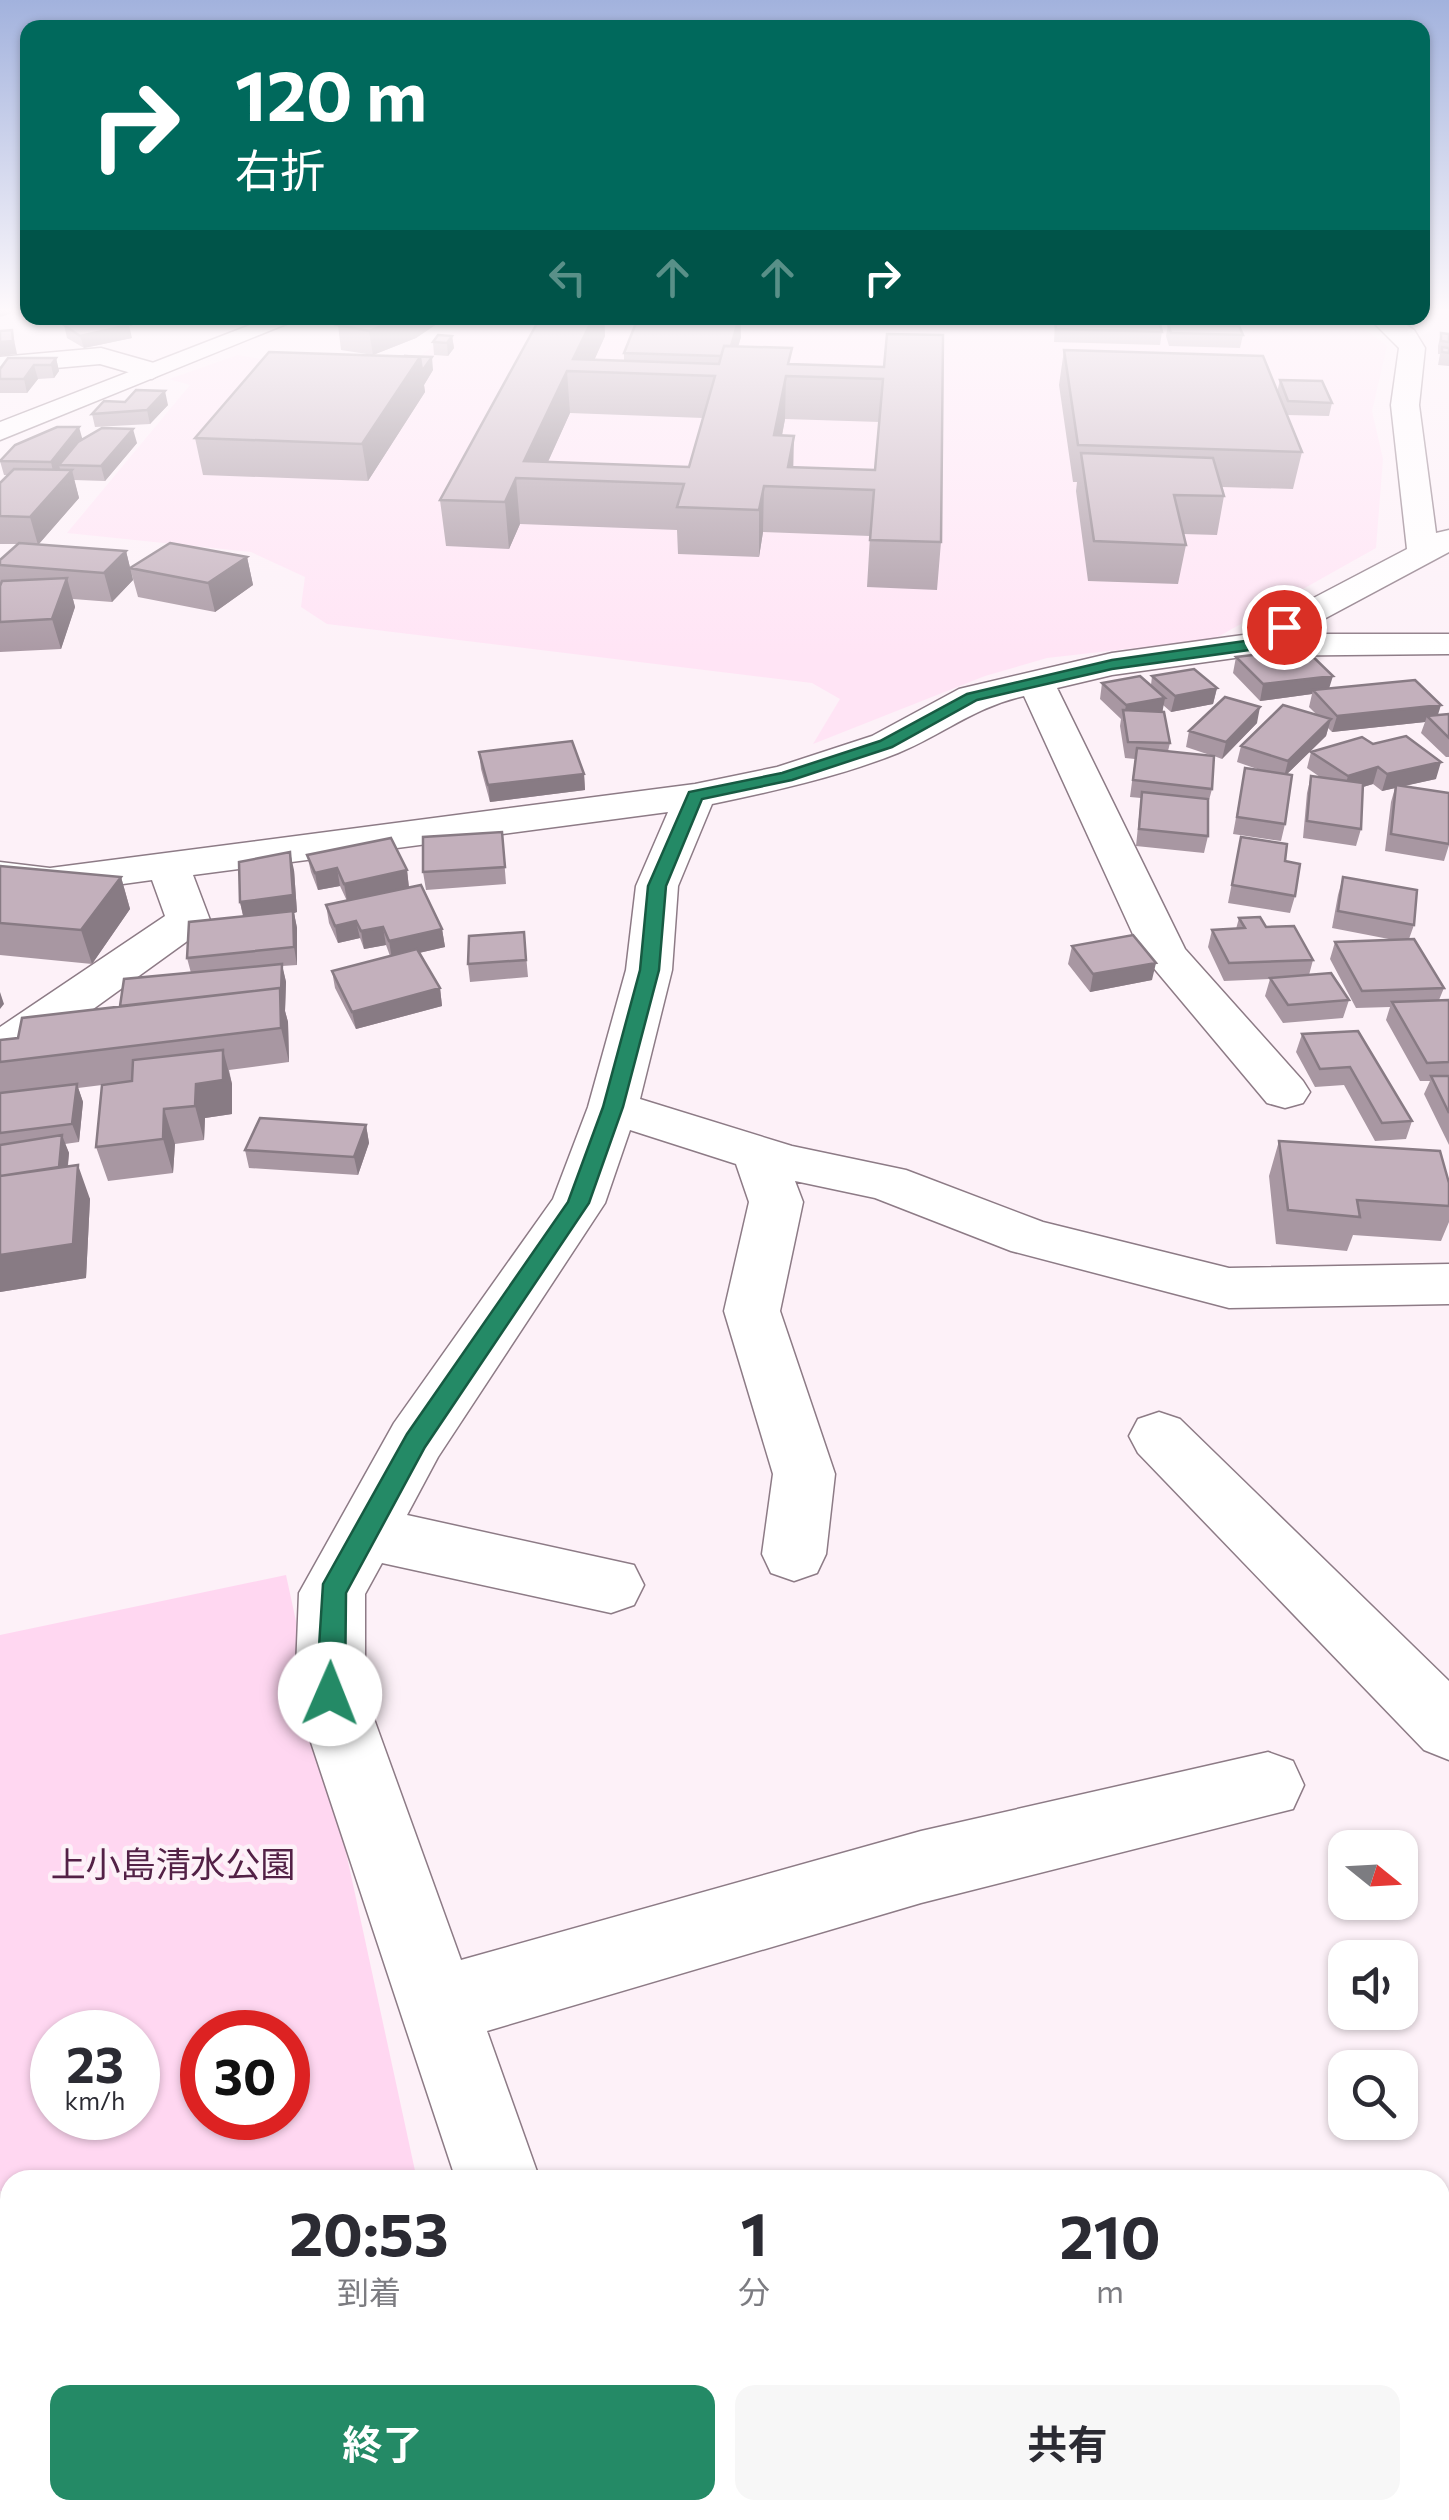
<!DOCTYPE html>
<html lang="ja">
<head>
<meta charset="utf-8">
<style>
  body { margin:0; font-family:Commissioner,"Noto Sans JP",sans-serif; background:#f7f7f7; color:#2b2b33; height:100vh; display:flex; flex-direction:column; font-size:38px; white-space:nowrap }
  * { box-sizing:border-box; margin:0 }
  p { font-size:32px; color:#7c7c81 }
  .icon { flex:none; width:55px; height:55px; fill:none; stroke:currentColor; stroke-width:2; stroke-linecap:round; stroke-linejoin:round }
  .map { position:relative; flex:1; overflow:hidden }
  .sheet { position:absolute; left:0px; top:2170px; width:1450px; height:350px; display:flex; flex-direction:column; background:#fff; border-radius:30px 30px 0 0; box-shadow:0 2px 8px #0004 }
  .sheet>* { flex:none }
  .guide { position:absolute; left:20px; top:20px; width:1410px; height:305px; border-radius:20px; box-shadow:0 2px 8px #0004; background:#00695c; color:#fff; overflow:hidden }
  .needle { width:65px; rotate:108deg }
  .buttons { position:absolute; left:1328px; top:1830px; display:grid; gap:20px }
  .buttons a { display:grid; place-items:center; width:90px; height:90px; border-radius:20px; background:#fff; box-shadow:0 2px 8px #0004; font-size:50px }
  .speed { position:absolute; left:30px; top:2010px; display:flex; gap:20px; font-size:50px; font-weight:700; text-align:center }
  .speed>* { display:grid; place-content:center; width:130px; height:130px; border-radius:50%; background:#fff; box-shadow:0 2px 8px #0004; line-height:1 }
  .speed small { font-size:25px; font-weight:400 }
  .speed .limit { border:15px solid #d22; background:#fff; color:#111 }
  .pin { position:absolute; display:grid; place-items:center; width:85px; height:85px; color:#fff; margin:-42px; border:5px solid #fff; border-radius:50%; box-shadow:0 2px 10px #0007 }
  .me { position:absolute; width:110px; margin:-55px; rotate:1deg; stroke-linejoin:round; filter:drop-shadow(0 0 8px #0008) }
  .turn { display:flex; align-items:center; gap:35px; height:210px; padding:0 50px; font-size:45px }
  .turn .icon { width:130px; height:130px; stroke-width:2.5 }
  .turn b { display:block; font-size:70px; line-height:85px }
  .lanes { display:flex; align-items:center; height:95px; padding:0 50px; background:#0003; justify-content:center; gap:50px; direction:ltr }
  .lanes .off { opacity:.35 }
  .eta { display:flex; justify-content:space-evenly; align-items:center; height:170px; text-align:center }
  .eta b { font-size:60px; font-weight:700; line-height:70px }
  .action { display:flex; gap:20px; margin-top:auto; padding:20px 50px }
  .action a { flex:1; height:115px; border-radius:20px; background:#248a66; color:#fff; font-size:40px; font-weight:700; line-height:115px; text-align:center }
  .action a+a { background:#f7f7f7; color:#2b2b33 }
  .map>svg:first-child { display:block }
  .built { fill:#ffe4f5 }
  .green { fill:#ffd7f1; fill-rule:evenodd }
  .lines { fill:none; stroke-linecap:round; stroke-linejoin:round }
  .minor-casing { stroke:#8d7b86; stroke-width:3 }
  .secondary-casing { stroke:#8d7b86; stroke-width:3 }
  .minor { fill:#fff; fill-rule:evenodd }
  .secondary { fill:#fff; fill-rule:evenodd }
  .wall { fill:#a897a2; fill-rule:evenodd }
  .shaded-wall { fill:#887b84 }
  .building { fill:#c3b0bc; stroke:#887b84; stroke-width:2.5; fill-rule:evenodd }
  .route { fill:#248a66; stroke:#175a42; stroke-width:2.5 }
  .labels { text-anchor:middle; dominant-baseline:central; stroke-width:9; stroke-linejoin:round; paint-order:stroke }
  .near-park-label { font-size:35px; fill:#532146; stroke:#fdf1f8 }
</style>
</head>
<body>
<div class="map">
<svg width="1449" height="2520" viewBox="0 0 1449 2520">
  <rect width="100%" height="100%" fill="#fdf1f8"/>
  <path class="built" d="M471,318H1350L1387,346L1372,411L1383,459L1376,548L1214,639L1047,658L985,676L813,744L840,699L812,683L327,624L301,607L305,577L251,552L67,533L190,385L169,379L238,355L357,376L408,365Z"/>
  <path class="green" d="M286,1575L417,2180H10V2192L0,2191V1635ZM52,2032H138V2118H52ZM202,2032H288V2118H202Z"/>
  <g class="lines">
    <g class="minor-casing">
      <path id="minor" d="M1369,318H1396L1414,330L1425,348L1419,405L1436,533L1449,530V552L1296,634H1449V654L1249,656L1112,675L1057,688L1185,949L1303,1081L1310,1092L1303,1103L1285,1108L1267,1103L1142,954L1024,696C974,707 944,734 898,753C838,777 774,791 712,804L678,886L672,970L640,1099L792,1146L906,1170L1043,1222L1229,1268L1449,1264V1304L1229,1308L1011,1251L875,1198L795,1181L803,1202L780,1311L835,1474L826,1554L817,1573L794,1581L771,1573L762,1554L773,1474L724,1311L749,1202L736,1164L630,1130L605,1203L438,1457L407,1515L634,1565L644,1585L634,1605L611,1613L382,1563L365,1594V1694L461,1960L921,1831L1268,1752L1293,1761L1304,1785L1293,1809L921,1903L487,2031L540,2180H456L295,1694L299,1593L394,1423L553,1199L588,1107L626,970L636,886L668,812L193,875L210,920L204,929L53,1038L0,1060V1027L165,916L152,880L50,894L0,888V862L50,868L695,784L777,767L872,736L959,689L1112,653L1243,635L1407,549L1391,405L1399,348Z
        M101,348L161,365L165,371L152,379L100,364L0,373V357Z
        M1159,1412L1180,1419L1449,1681V1760L1424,1750L1138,1453L1129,1436L1138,1419Z
        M572,2510H668L669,2520H573Z"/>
    </g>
    <g class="secondary-casing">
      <path id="secondary" d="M268,318H301L0,440V422Z"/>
    </g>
    <use href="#minor" class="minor"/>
    <use href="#secondary" class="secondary"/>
  </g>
  <path class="wall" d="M356,318H443L444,319L416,338L373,355L341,350L338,325Z
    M540,318H604L605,336L594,360L624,361V353L638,318H741V337L738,346L792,364L884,367L941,542L937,590L867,587L870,536L763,532L759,557L678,554L677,530L520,524L509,549L446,546L440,500ZM570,413L703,418L689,467L548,462ZM785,419L880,422L875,470L793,468L782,436Z
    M1287,318H1310L1309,321H1290Z
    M1055,321L1162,332L1160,345L1054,342Z
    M1168,324L1243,335L1240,348L1169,346L1166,336Z
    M64,325L132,338L84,348L67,338Z
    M1441,333L1449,334V366L1438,365L1440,354H1438V346Z
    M452,336L454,348L448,356L434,355L433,342Z
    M1064,350L1277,392L1280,380L1332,403L1329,416L1287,415L1302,452L1293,489L1222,487L1224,496L1217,535L1183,534L1186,545L1178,584L1088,581L1076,491L1077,482H1073L1059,385Z
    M56,358L59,371L54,378L38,379L27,393H0V379Z
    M433,370L424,385L425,392L368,481L203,475L195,438Z
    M125,402L168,405L150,424L95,427L92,414Z
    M82,440L137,443L105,481L74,480L79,498L38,545L126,551L133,580L112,602L73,599L75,607L61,649L0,652V560L18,544H0V483L7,475H4L0,461Z
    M247,557L253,585L215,612L138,597L130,568Z
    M1236,657L1329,689L1438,715L1449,714V757H1446L1421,733L1425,722L1332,732L1328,728L1326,736L1287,774L1285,824L1281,841L1233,834L1245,768L1263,771L1237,762L1241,746L1317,715L1309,707L1312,694L1260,701L1233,673Z
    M1152,676L1217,688L1213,704L1171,712L1163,705L1162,712L1170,743L1168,751L1213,756L1186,747L1189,731L1257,723L1222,759L1214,756L1212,789L1208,804V836L1204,853L1136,846L1141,798L1130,797L1135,759L1125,758L1120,726L1121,719L1100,699L1102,683L1151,685Z
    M479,752L584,774L585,790L490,802L481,769Z
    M1311,752L1436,779L1403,786L1449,793V845L1444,861L1385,851L1391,802L1395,788L1382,791L1373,784L1363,787L1361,829L1356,846L1303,838L1307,793L1311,776L1320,777L1307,768Z
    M502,832L506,884L426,890L423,872Z
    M1241,837L1285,861L1295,896L1290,913L1228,903Z
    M307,855L407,870L409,888L442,929L445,947L419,953L440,988L442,1006L356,1029L335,988L332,971L390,956L386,945L364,949L360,938L338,943L329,923L326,905L347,901L340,886L318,890L311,872Z
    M0,866L121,877L130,909L92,964L0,955Z
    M294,870L297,912L294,913L297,928V965L282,966L286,982L285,1011L288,1022L289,1062L229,1070L232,1084V1114L205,1118L204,1140L175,1144L173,1173L108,1181L96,1147L102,1085L78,1088L83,1102L79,1142L65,1144L69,1153L68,1166L90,1199L86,1278L0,1292V1040L18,1038L120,1006L191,973L187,958L243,916L240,902Z
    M1343,877L1414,925L1409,939L1444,988L1439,1000H1449V1145L1424,1094L1430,1081H1420L1386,1020L1390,1007L1356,1008L1330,959L1335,942L1394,940L1332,928L1338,895Z
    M1239,918L1266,927L1313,960L1309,975L1349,1000L1343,1018L1283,1023L1265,996L1270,979L1224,981L1208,947L1212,930L1236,929Z
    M524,932L528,977L470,982L468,964Z
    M1072,946L1152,980L1090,992L1068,964Z
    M1358,1031L1412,1121L1406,1139L1375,1141L1344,1085L1315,1087L1296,1052L1302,1034Z
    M366,1125L369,1143L358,1175L249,1168L245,1150Z
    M1279,1141L1449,1183V1222L1441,1241L1353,1235L1347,1251L1276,1244L1269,1176Z"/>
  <path class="shaded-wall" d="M0,307H20L21,310L0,317Z
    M403,318H443L444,319L416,338L373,355L369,331Z
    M593,318H604L605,336L589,372L573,359Z
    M739,318L741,337L728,381V356Z
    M129,325L132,338L84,348L80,336Z
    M12,330L17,354L0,356V342Z
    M452,336L454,348L448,356L447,343Z
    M420,357H432L433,370L424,385L425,392L368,481L362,444Z
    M56,358L59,371L54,378L51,365Z
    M34,365L38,379L27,393L24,379Z
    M567,371L570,413L540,479L524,461Z
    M786,376L785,419L773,480L774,435Z
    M165,391L168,405L150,424L147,410Z
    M79,427L83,441L59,465L60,469L54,476L51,462Z
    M133,429L137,443L105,481L101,466Z
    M794,436L793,480L788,467Z
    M72,470L79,498L38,545L30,517Z
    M516,478L520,524L509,549L505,502Z
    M764,486L763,532L759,557V510Z
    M126,551L133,580L112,602L104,573Z
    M247,557L253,585L215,612L208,583Z
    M67,578L75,607L61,649L52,619Z
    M1333,676L1328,692L1313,690L1312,694L1260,701L1263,684Z
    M1217,688L1213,704L1171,712L1175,696Z
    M1165,698L1162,714L1123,721L1126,705Z
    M1441,705L1436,721L1427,716L1425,722L1332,732L1337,716Z
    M1260,707L1257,723L1222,759L1226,742Z
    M1331,719L1326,736L1284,777L1288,761Z
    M1441,762L1436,779L1382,791L1387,774Z
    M1378,767L1373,784L1343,793L1348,776Z
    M584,774L585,790L490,802L488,785Z
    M290,852L294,870L297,912L294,913L297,928V965L294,947L244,919L240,902Z
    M337,868L340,886L318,890L315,873Z
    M407,870L409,888L347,901L344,884Z
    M121,877L130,909L92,964L81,930Z
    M356,921L360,938L338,943L335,926Z
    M383,927L386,945L364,949L361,931Z
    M442,929L445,947L392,959L389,941Z
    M1156,963L1152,980L1090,992L1093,974Z
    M282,964L286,982L285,1011L288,1022L289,1062L281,1028L280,988Z
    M440,988L442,1006L356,1029L352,1012Z
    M0,992L4,1004L0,1009Z
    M223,1050L232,1084V1114L205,1118L204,1140L195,1106L196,1084Z
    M77,1084L83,1102L79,1142L72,1124Z
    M164,1109L175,1144L173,1173L163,1139Z
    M366,1125L369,1143L358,1175L354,1157Z
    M62,1135L69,1153L65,1190L59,1172Z
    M78,1165L90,1199L86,1278L0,1292V1255Z
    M438,2510H479L459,2520H418Z"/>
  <path class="building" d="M102,318H115L129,325L80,336L64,325Z
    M356,318H403L369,331L338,325Z
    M540,318H593L573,359L719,364L724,346L792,348L788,364L884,367L887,334L943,335L941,542L870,540L874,490L764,486L759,510L677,507L684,484L516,478L505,502L440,500ZM567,371L715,376L689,467L524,461ZM786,376L883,379L875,470L788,467L794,436L774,435Z
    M638,318H739L731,346H724L721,356L624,353Z
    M1055,321L1160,324L1162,332L1056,329Z
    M1168,324L1239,326L1243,335L1171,333Z
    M12,330L13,341L0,342V331Z
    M1441,333L1449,334V342L1441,341Z
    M438,335L452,336L447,343L433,342Z
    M1442,347L1449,348V353L1442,352Z
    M1064,350L1263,356L1302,452L1078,445Z
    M269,352L420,357L362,444L195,438Z
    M404,356L432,357L422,371L420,357Z
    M8,358H56L51,365H34L24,379H0V369Z
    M1280,380L1322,381L1332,403L1288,401Z
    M136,390L165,391L147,410L92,414L104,401L125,402Z
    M57,427H79L51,462L0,461L15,445Z
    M102,428L133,429L101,466L59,465L78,442Z
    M1081,453L1213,458L1224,496L1174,495L1186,545L1094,541Z
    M14,469L72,470L30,517L0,516V483Z
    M19,543L126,551L104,573L0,565V560Z
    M170,543L247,557L208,583L130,568Z
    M67,578L52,619L0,622V586L2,581Z
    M1305,649L1333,676L1263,684L1236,657Z
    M1194,669L1217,688L1175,696L1152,676Z
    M1140,676L1165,698L1126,705L1102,683Z
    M1415,680L1441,705L1337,716L1313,690Z
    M1225,697L1260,707L1226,742L1189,731Z
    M1283,705L1331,719L1288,761L1241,746Z
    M1123,710L1164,712L1170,743L1128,742Z
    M1449,714V738L1427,716Z
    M1406,736L1441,762L1387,774L1378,767L1348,776L1311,752L1362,737L1373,744Z
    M572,741L584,774L488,785L479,752Z
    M1137,748L1214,756L1212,789L1133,780Z
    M1245,768L1292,775L1285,824L1237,817Z
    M1311,776L1363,783L1361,829L1307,821Z
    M1396,785L1449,793V844L1391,834Z
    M1142,792L1208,799V836L1139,829Z
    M502,832L505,867L423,872V837Z
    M1241,837L1287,844L1285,861L1300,864L1295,896L1232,885Z
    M391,838L407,870L344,884L337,868L315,873L307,855Z
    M290,852L293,895L240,902L239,862Z
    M0,866L121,877L81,930L0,923Z
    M1343,877L1417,890L1414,925L1338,911Z
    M421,885L442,929L389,941L383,927L361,931L356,921L335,926L326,905Z
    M293,911L294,947L187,958L189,922Z
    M1260,917L1266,927L1294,926L1313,960L1229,963L1212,930L1245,928L1239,918Z
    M524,932L526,960L468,964L469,936Z
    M1133,935L1156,963L1093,974L1072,946Z
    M1414,939L1444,988L1362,991L1335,942Z
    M417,949L440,988L352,1012L332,971Z
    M282,964L281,993L280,988L120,1006L124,979Z
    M1331,973L1349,1000L1288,1005L1270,978Z
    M280,988L281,1028L0,1062V1040L18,1038L22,1018Z
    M1449,1000V1062L1427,1063L1392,1002Z
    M1358,1031L1412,1121L1382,1123L1350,1067L1320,1069L1302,1034Z
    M223,1050V1080L196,1084L195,1106L164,1109L163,1139L96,1147L102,1085L132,1081L133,1060Z
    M1431,1076H1449V1113Z
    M77,1084L72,1124L0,1133V1093Z
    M260,1118L366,1125L354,1157L245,1150Z
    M62,1135L59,1167L0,1176V1145Z
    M1279,1141L1440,1151L1449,1183V1206L1357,1200L1360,1217L1288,1210Z
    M78,1165L73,1244L0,1255V1176Z
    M366,2510H438L418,2520H368Z"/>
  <linearGradient id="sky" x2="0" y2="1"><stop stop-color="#a2b2dd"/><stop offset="0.47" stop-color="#fef9fc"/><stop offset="1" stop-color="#fef9fc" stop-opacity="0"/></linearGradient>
  <rect width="1449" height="660" fill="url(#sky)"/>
  <path class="route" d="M1284,623L1289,630L1249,650L1112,669L977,700L892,747L792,780L702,799L666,886L659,970L623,1107L589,1203L425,1447L346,1593L345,1694L340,1703L330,1707L320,1703L316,1694L323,1584L407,1434L568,1202L603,1107L640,970L648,886L689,792L782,773L880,741L967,694L1112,660L1245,641Z"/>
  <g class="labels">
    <g class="near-park-label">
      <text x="173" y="1862">上小島清水公園</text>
    </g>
  </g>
</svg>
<div class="buttons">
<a><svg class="needle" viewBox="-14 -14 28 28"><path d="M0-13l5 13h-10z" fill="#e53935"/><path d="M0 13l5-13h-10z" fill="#7c7c81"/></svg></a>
<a><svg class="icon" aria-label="sound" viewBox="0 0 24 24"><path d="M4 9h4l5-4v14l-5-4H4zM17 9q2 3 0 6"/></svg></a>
<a><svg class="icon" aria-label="search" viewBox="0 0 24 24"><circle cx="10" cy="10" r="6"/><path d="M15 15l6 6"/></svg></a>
</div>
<div class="speed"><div>23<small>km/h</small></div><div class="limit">30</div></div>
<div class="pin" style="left:1284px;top:627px;background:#d93025"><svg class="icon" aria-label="arrive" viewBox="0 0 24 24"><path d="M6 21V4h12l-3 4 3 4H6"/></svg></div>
<svg class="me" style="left:330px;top:1694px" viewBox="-20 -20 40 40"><circle r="19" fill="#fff"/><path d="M0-13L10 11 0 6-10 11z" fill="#248a66"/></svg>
<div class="guide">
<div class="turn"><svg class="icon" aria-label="right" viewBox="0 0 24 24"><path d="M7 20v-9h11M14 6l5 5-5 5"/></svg><div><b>120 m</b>右折</div></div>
<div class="lanes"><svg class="icon off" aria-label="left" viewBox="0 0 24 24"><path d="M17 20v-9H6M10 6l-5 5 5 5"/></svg><svg class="icon off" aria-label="ahead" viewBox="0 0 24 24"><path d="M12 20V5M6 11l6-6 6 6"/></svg><svg class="icon off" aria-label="ahead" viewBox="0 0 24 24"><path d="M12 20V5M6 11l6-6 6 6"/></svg><svg class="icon" aria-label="right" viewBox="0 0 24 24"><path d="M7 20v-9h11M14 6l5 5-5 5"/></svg></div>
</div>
<section class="sheet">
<div class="eta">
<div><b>20:53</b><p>到着</p></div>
<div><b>1</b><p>分</p></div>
<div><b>210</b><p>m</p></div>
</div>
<div class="action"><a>終了</a><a>共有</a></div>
</section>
</div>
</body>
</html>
